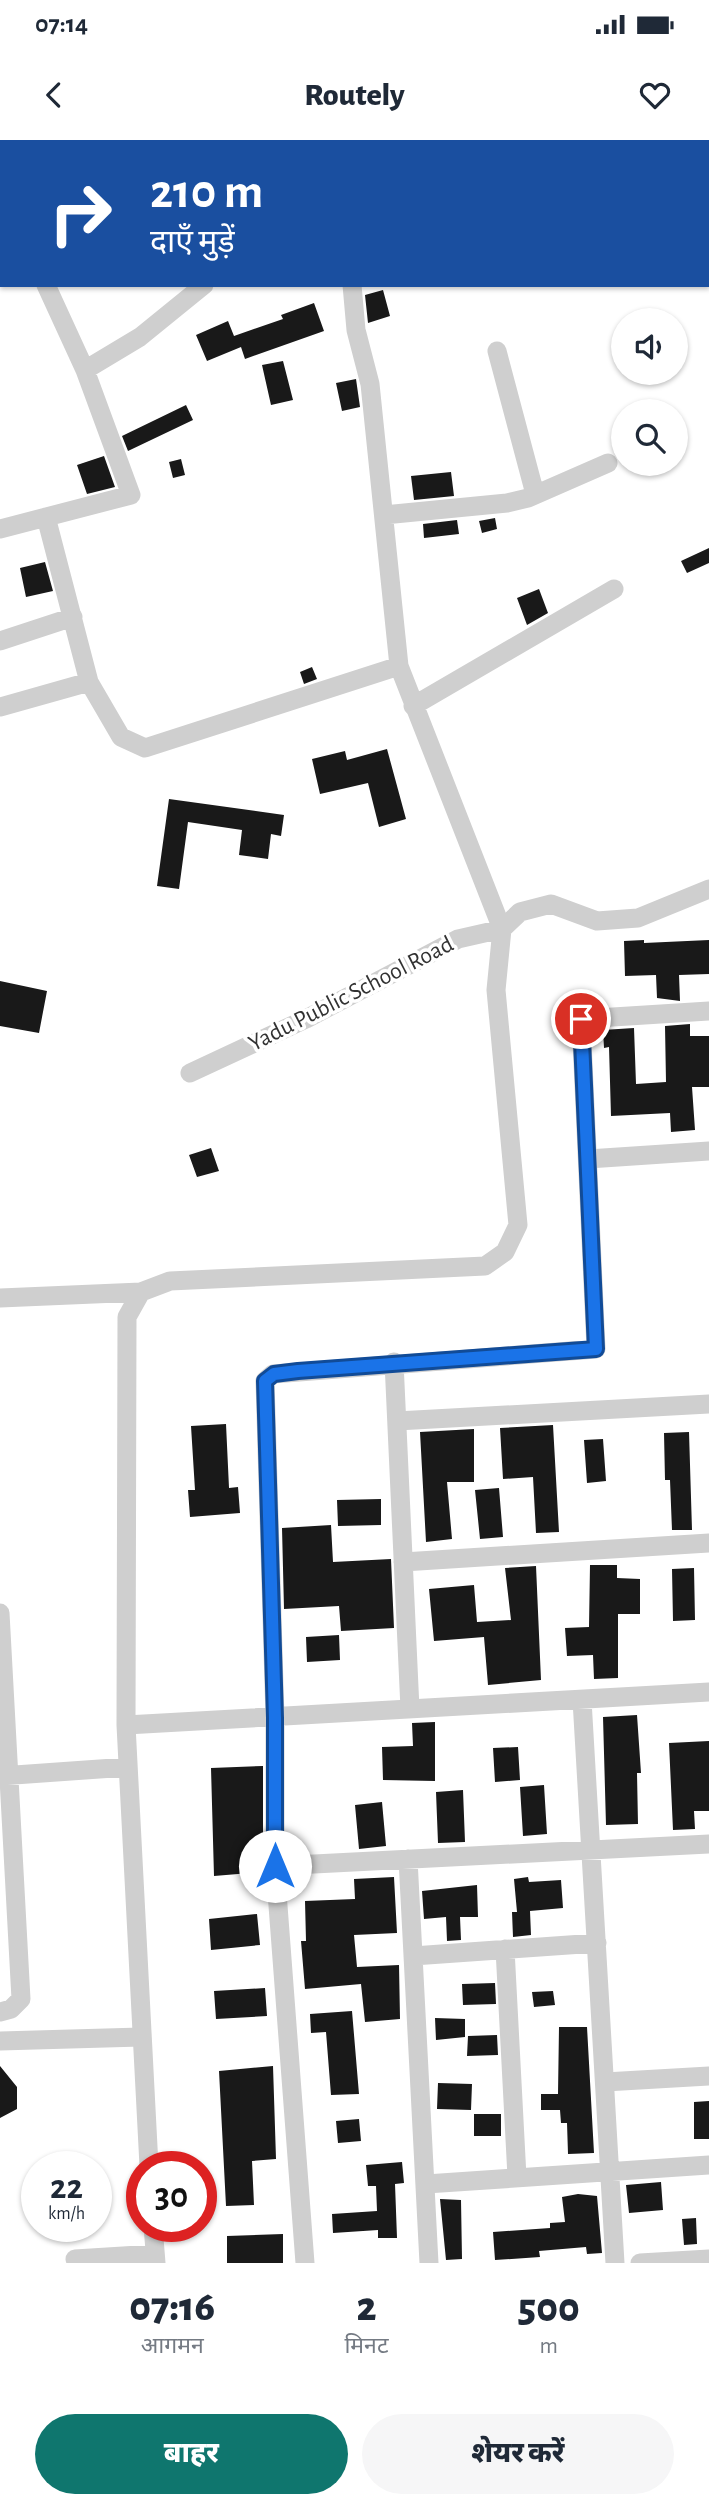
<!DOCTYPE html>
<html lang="hi">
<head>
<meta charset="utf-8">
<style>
  body { margin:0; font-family:"Alegreya Sans","Noto Sans Devanagari",sans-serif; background:#f6f6f7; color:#1f2937; height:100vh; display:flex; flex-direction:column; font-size:26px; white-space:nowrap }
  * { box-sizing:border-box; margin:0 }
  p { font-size:23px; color:#747a83 }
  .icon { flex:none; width:38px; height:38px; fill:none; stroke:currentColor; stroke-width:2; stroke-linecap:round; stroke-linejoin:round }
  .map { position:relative; height:2123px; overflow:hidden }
  .details { display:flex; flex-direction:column; background:#fff; flex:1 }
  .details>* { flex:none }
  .hud { position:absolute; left:0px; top:0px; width:710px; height:147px; box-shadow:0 2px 5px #0004; background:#1a4fa0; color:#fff; overflow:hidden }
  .controls { position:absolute; left:611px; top:168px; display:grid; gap:14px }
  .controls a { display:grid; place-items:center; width:77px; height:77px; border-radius:50%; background:#fff; box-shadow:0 2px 5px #0004; font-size:35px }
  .speed { position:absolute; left:21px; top:2011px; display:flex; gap:14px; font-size:35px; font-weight:700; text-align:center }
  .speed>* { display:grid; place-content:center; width:91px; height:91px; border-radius:50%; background:#fff; box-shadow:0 2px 5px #0004; line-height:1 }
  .speed small { font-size:18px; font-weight:400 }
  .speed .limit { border:10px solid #d22; background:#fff; color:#111 }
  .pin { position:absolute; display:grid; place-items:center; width:60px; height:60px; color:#fff; margin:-30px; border:4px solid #fff; border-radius:50%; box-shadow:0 2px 7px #0007 }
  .me { position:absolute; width:77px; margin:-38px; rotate:0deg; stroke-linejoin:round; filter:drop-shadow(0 0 5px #0008) }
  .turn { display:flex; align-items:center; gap:24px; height:147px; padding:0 35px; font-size:32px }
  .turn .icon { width:91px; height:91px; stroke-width:2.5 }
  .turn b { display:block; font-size:49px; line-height:60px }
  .eta { display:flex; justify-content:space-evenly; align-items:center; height:119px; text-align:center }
  .eta b { font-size:42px; font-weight:800; line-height:49px }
  .action { display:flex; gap:14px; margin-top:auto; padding:14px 35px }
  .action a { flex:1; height:80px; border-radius:42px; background:#0f766e; color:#fff; font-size:28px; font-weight:800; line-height:80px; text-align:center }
  .action a+a { background:#f6f6f7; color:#1f2937 }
  .status { display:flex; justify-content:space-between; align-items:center; height:49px; padding:0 35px; background:#fff; direction:ltr }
  .status svg { height:19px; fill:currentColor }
  header { display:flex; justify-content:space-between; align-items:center; height:91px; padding:0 35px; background:#fff; font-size:32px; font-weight:800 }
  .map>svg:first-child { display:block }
  .building { fill:#191919 }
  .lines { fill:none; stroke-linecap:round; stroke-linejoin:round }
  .minor { stroke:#cfcfcf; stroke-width:19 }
  .route-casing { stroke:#114b97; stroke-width:18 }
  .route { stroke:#1a73e8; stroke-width:12 }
  .labels { text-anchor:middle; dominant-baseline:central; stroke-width:7; stroke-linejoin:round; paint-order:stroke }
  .street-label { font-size:24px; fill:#323232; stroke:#fff }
</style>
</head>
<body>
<div class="status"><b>07:14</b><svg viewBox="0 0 49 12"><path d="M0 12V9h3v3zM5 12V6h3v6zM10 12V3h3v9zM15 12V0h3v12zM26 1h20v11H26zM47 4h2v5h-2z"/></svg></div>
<header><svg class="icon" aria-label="back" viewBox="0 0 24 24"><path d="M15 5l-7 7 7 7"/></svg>Routely<svg class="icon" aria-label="heart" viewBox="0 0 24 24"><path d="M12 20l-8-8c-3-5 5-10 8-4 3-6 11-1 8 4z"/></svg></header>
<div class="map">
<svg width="709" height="2123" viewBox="0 0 709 2123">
  <rect width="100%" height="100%" fill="#fff"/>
  <path class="building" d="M383,150L390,176L368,183L365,155Z
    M314,163L324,191L245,219L241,207L207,221L196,195L228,181L234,196L283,179L281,175Z
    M283,221L293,260L271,265L262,225Z
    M356,239L360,267L342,271L336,243Z
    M186,265L193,280L128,311L122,296Z
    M104,316L115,347L87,354L77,325Z
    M181,319L185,335L173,338L169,322Z
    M451,332L454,356L414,360L411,336Z
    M495,378L497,389L482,393L479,381Z
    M457,380L459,394L424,398L423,384Z
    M709,408V423L687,433L681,421Z
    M45,422L53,451L26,457L20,428Z
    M539,449L548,473L527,485L517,458Z
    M312,527L317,539L304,544L300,532Z
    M387,609L406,679L379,687L368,643L320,654L312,619L345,611L347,620Z
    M169,659L284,675L281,696L271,694L268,719L239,715L242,690L188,682L179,749L157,746Z
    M644,800V803L709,800V834L679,835L680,861L657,858L656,835L625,836L624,801Z
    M0,841L47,851L39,893L0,886Z
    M690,884V896H709V947H692L695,990L671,992L670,973L611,976L609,907L604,908L603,890L634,888L636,944L666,942L665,886Z
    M211,1008L219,1031L197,1037L189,1015Z
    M226,1284L229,1348L238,1347L240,1373L190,1377L188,1350H195L191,1286Z
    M553,1285L559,1392L536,1393L533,1337L503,1339L500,1288Z
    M474,1289V1342H447L452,1399L426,1402L420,1292Z
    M689,1292L692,1390H672L670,1340H665L664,1293Z
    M603,1299L606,1341L587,1343L584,1300Z
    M499,1348L503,1397L480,1399L475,1350Z
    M381,1359V1385L338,1386L337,1360Z
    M331,1385L333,1422L391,1419L394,1488L341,1491L339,1466L284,1469L282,1388Z
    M590,1425H617V1438L640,1439V1474H618V1538L594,1539L593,1515L567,1516L565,1488L589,1487Z
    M536,1426L541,1540L488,1545L484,1497L434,1501L429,1449L474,1445L477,1482L511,1480L505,1428Z
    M694,1428L695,1480L673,1481L672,1429Z
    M339,1495L340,1520L307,1522L306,1497Z
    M637,1575L641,1633H637L638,1684L606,1685L603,1577Z
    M435,1582V1641L383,1640L382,1607L413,1606L412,1583Z
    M709,1601V1671H694L695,1689L673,1690L669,1603Z
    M518,1607L520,1640L495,1642L493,1608Z
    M263,1626V1732L214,1736L211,1628Z
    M544,1645L547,1694L523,1696L520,1647Z
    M463,1650L465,1702L438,1703L436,1652Z
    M382,1662L386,1706L359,1709L355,1665Z
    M394,1737L397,1793L354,1795L357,1827L399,1825L400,1879L365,1882L361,1844L305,1849L301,1801H306L305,1761L355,1759L354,1739Z
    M528,1737L529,1742L561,1740L563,1768L530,1771L531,1795L513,1797L512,1772H517L514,1739Z
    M477,1745L478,1777H460L461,1800L447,1801L446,1777L424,1779L422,1751Z
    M257,1774L260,1805L211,1810L209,1779Z
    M495,1843L496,1864L463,1865L462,1844Z
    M265,1848L267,1876L216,1879L214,1851Z
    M553,1851L555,1865L534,1867L532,1852Z
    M352,1871L359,1954L331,1955L326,1892L311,1893L310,1874Z
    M435,1878L465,1879V1897L436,1900Z
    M559,1887H587L594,2013L568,2014L567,1983H561L560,1970H541V1954H558Z
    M497,1895L498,1915L467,1916L468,1896Z
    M0,1926L17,1947V1969L0,1978Z
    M273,1926L276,2019L252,2021L254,2065L226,2066L219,1931Z
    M438,1943L472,1944L471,1970L437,1969Z
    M709,1961V1999H694V1962Z
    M474,1974H501V1996H474Z
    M359,1979L361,2001L338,2003L336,1981Z
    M402,2022L404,2043L395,2044L397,2098H378V2090L333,2093L332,2074L377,2071L376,2046H368L366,2025Z
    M661,2042L663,2070L629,2073L626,2045Z
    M578,2054L597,2056L602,2113L587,2114L586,2107L539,2111L540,2117L495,2120L493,2092L550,2088V2083L565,2082L562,2057Z
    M440,2059L461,2060L462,2119L446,2120Z
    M696,2078L697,2104L684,2105L682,2079Z
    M283,2094V2123H227V2096Z"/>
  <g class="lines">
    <path class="minor" d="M145,0L146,2
      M334,0V2
      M0,1L3,0
      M281,2L282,0
      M0,43L2,47
      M0,123H2
      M46,145L85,230
      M497,211L535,354
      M384,375L507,363L528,358L608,323
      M46,377L89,542L121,597L145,608L399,526
      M0,389L131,355L85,230L140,197L204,145
      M0,501L73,477
      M413,566L614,449
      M0,567L89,542
      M190,933L306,879L458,799L502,789L520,772L551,764L597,781L638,778L709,749
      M588,1019L709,1011
      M0,1158L141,1152
      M394,1222L410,1569
      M397,1281L709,1264
      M403,1422L709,1403
      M0,1473L21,1859L11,1869L0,1872
      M582,1560L615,2123
      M126,1585L709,1552
      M0,1636L128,1627
      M408,1719L429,2123
      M275,1726L709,1704
      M505,1809L517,2037
      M413,1816L597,1803
      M0,1901L141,1897
      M605,1942L709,1936
      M149,2026L126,1585L127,1177L141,1152L170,1141L485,1126L505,1112L518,1085L496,850L502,789L399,526L370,244L356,190L352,145
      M426,2044L709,2025
      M153,2086L156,2123
      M75,2119L155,2114
      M305,2123L275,1726V1578L265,1241L273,1234L596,1209L581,879L709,871
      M640,2123L709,2119"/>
  </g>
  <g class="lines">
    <g class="route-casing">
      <path id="route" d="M275,1726V1578L265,1241L274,1234L298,1231L596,1209L581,879"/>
    </g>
    <use href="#route" class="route"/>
  </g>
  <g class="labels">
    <g class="street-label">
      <text transform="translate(351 854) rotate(-27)">Yadu Public School Road</text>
    </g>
  </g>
</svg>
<div class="controls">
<a><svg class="icon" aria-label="sound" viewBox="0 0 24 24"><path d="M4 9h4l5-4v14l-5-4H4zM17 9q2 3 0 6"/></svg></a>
<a><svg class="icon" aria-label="search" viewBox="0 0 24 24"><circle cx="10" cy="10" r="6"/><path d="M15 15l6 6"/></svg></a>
</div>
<div class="speed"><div>22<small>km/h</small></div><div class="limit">30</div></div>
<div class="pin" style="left:581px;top:879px;background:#d93025"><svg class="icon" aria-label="arrive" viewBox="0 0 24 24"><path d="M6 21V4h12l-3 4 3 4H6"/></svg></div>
<svg class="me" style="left:275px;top:1726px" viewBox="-20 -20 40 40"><circle r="19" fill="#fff"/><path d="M0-13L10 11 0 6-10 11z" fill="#1a73e8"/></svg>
<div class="hud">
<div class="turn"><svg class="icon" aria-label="right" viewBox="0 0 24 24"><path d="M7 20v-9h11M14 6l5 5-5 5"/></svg><div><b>210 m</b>दाएँ मुड़ें</div></div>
</div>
</div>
<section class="details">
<div class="eta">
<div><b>07:16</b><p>आगमन</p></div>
<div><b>2</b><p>मिनट</p></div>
<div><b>500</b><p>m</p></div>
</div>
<div class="action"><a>बाहर</a><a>शेयर करें</a></div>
</section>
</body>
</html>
